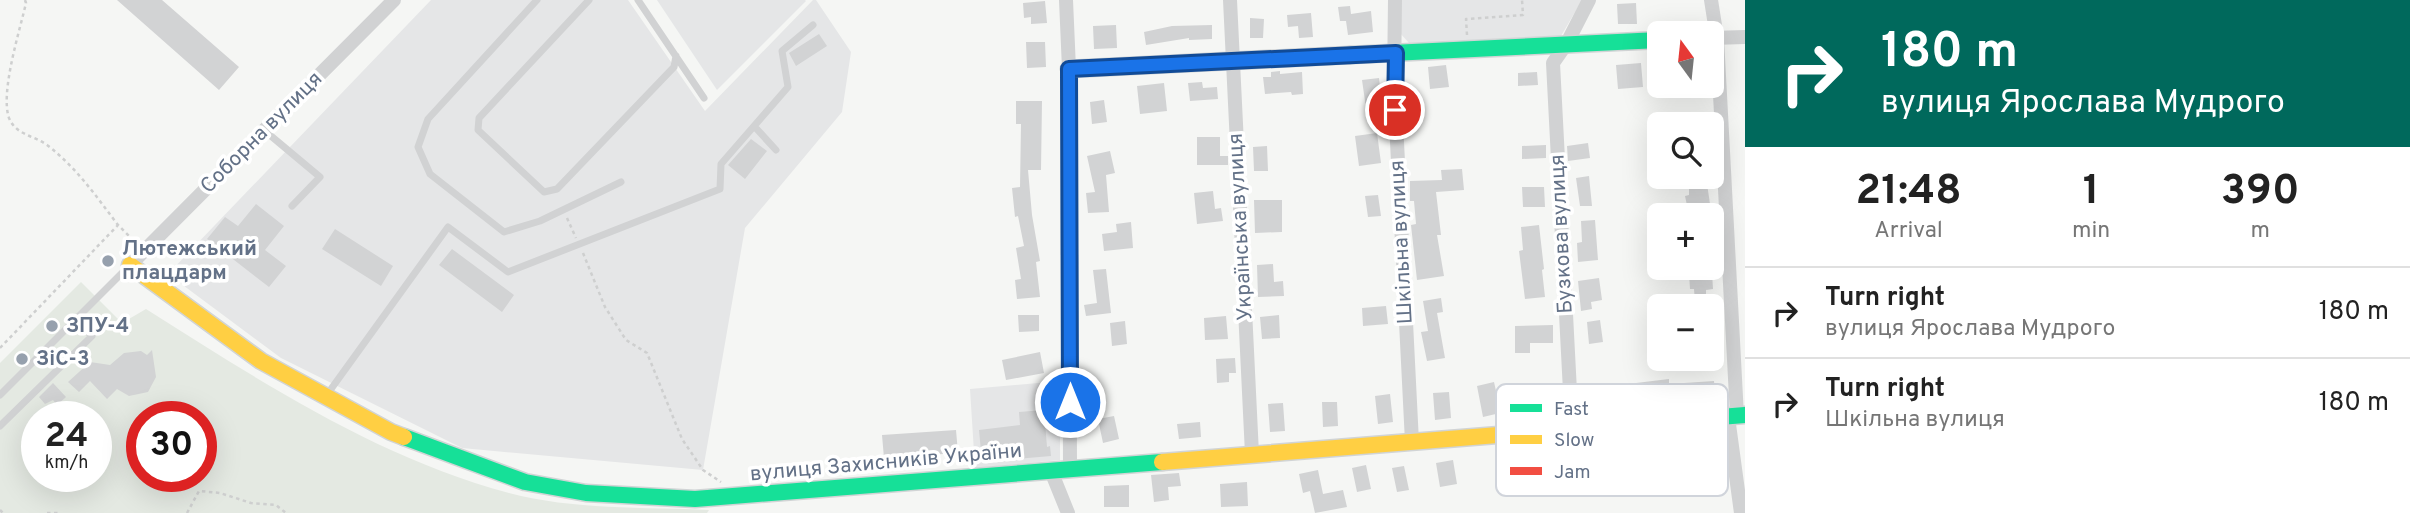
<!DOCTYPE html>
<html lang="en">
<head>
<meta charset="utf-8">
<style>
  body { margin:0; font-family:Overpass,sans-serif; background:#f2f2f2; color:#222; height:100vh; display:flex; flex-direction:column; font-size:26px; white-space:nowrap }
  * { box-sizing:border-box; margin:0 }
  p { font-size:23px; color:#767676 }
  .icon { flex:none; width:38px; height:38px; fill:none; stroke:currentColor; stroke-width:2; stroke-linecap:round; stroke-linejoin:round }
  .map { position:relative; flex:1; overflow:hidden }
  .details { display:flex; flex-direction:column; background:#fff; width:665px }
  .details>* { flex:none }
  .hud { background:#00695c; color:#fff; overflow:hidden }
  .needle { width:46px; rotate:345deg }
  .tools { position:absolute; left:1647px; top:21px; display:grid; gap:14px }
  .tools a { display:grid; place-items:center; width:77px; height:77px; border-radius:10px; background:#fff; box-shadow:0 7px 28px #0002; font-size:35px }
  .speed { position:absolute; left:21px; top:401px; display:flex; gap:14px; font-size:35px; font-weight:700; text-align:center }
  .speed>* { display:grid; place-content:center; width:91px; height:91px; border-radius:50%; background:#fff; box-shadow:0 7px 28px #0002; line-height:1 }
  .speed small { font-size:18px; font-weight:400 }
  .speed .limit { border:10px solid #d22; background:#fff; color:#111 }
  .pin { position:absolute; display:grid; place-items:center; width:60px; height:60px; color:#fff; margin:-30px; border:4px solid #fff; border-radius:50%; box-shadow:0 2px 7px #0007 }
  .me { position:absolute; width:77px; margin:-38px; rotate:0deg; stroke-linejoin:round; filter:drop-shadow(0 0 5px #0008) }
  .turn { display:flex; align-items:center; gap:24px; height:147px; padding:0 21px; font-size:32px }
  .turn .icon { width:91px; height:91px; stroke-width:2.5 }
  .turn b { display:block; font-size:49px; line-height:60px }
  .eta { display:flex; justify-content:space-evenly; align-items:center; height:119px; text-align:center }
  .eta b { font-size:42px; font-weight:700; line-height:49px }
  ul { padding:0; list-style:none }
  li { display:flex; align-items:center; gap:21px; height:91px; padding:0 21px; border-top:2px solid #e0e0e0 }
  li div { flex:1 }
  li b { display:block; font-size:26px }
  li em { font-style:normal }
  main { display:flex; flex:1; min-height:0 }
  .map>svg:first-child { display:block }
  .built { fill:#e5e6e7 }
  .green { fill:#e4e9e2; fill-rule:evenodd }
  .building { fill:#d2d3d4 }
  .lines { fill:none; stroke-linecap:round; stroke-linejoin:round }
  .fast-casing { stroke:#d1d4d5; stroke-width:19 }
  .slow-casing { stroke:#d1d4d5; stroke-width:19 }
  .jam-casing { stroke:#d1d4d5; stroke-width:19 }
  .path { stroke:#cecfcf; stroke-width:2.5; stroke-dasharray:3.5 3.5; stroke-linecap:butt }
  .lane { stroke:#d1d2d3; stroke-width:7 }
  .street { stroke:#d1d2d3; stroke-width:14 }
  .fast { stroke:#16e098; stroke-width:16 }
  .slow { stroke:#ffcf43; stroke-width:16 }
  .jam { stroke:#f24e42; stroke-width:16 }
  .route-casing { stroke:#114b97; stroke-width:18 }
  .route { stroke:#1a73e8; stroke-width:12 }
  .poi-dot { fill:#96a0ad; stroke:#fff; stroke-width:2.5 }
  .labels { text-anchor:middle; dominant-baseline:central; stroke-width:7; stroke-linejoin:round; paint-order:stroke }
  .street-label { font-size:21px; fill:#637187; stroke:#fff }
  .poi-label { font-size:21px; font-weight:bold; fill:#637187; stroke:#fff; text-anchor:start }
  .key { fill:#fff; stroke:#d0d4db; stroke-width:2 }
  .key-label { font-size:19px; fill:#637187 }
</style>
</head>
<body>
<main>
<div class="map">
<svg width="1745" height="513" viewBox="0 0 1745 513">
  <rect width="100%" height="100%" fill="#f5f6f4"/>
  <path class="built" d="M431,0H628L705,111L813,0H816L851,52L842,112L745,228L703,470L462,448L281,358L168,274Z
    M657,0H805L806,1L717,90Z
    M1399,0H1582L1561,36L1409,43L1400,33Z
    M1060,381V460L975,468L970,389Z"/>
  <path class="green" d="M81,282L122,323L146,309C260,381 376,457 509,493C573,510 643,507 709,510L707,513H0V363ZM37,416H96V476H37ZM142,416H201V476H142Z"/>
  <path class="building" d="M117,0H162L239,67L219,90Z
    M1045,1L1047,23L1031,24V17L1024,18L1023,3Z
    M1636,3L1637,24H1618L1617,4Z
    M1350,6L1351,14L1371,11L1373,32L1348,35L1346,21H1340L1338,7Z
    M1311,13L1313,37L1299,38L1298,26L1288,27L1287,15Z
    M1250,18L1264,19L1263,38H1250Z
    M1116,25L1117,48L1094,49L1093,26Z
    M1212,25V39L1189,40V38L1146,45L1144,32L1172,26Z
    M819,34L827,46L796,66L789,53Z
    M1026,42H1045L1046,67L1027,68Z
    M1641,63L1643,87L1618,89L1616,65Z
    M1446,65L1449,87L1430,89L1428,67Z
    M1280,71V74L1302,72L1303,94L1292,95L1291,92L1265,94L1263,77H1271V72Z
    M1537,72L1538,85L1518,86V73Z
    M1379,78L1380,87L1375,88L1377,106L1366,108L1362,80Z
    M1202,82L1203,88L1217,87L1218,99L1190,101L1188,83Z
    M1164,83L1167,111L1140,114L1137,86Z
    M1104,100L1107,122L1092,124L1090,102Z
    M1016,101H1042L1041,170H1028L1032,215L1040,261L1036,262L1040,297L1017,299L1015,280L1021,279L1016,248L1024,246L1018,216L1015,217L1012,188L1020,187L1021,124H1016Z
    M1377,133L1381,163L1359,166L1355,136Z
    M1197,137H1220V156H1228V165H1197Z
    M751,139L767,151L745,179L728,165Z
    M1588,143L1590,158L1568,161L1567,146Z
    M1546,145V158L1522,159V146Z
    M1267,146L1268,171H1254L1253,147Z
    M1110,151L1115,173L1106,175L1109,212L1088,213L1086,193L1095,192L1087,156Z
    M1462,169L1464,190L1436,192L1441,235H1437L1444,276L1417,280L1411,225L1416,224L1414,201H1410V181L1442,180L1441,170Z
    M1589,176L1592,206H1580L1576,178Z
    M1689,177H1706L1710,204L1699,207L1701,215H1689L1685,196L1689,195Z
    M1522,187H1544L1545,207H1523Z
    M1213,191L1215,209L1221,208L1223,221L1197,224L1194,193Z
    M1378,195L1381,216L1368,217L1365,196Z
    M1254,200H1282V232L1255,233Z
    M256,204L284,226L265,250L286,266L269,287L207,239L225,217L238,226Z
    M1595,220L1598,260L1578,262L1577,243L1582,242L1581,221Z
    M1131,222L1133,248L1104,251L1102,234L1117,232L1116,224Z
    M1539,225L1544,269L1542,270L1545,297L1525,299L1519,251L1523,250L1521,227Z
    M335,229L393,266L381,286L322,249Z
    M452,249L514,295L502,312L439,265Z
    M1273,264L1274,282L1283,281L1284,296L1258,297L1257,265Z
    M1106,269L1111,313L1086,316L1084,305L1097,303L1093,270Z
    M1712,273L1713,289L1706,290V302L1695,303L1694,289H1690L1689,274Z
    M1599,278L1602,300L1591,302L1592,309L1581,311L1578,281Z
    M1441,298L1443,312L1437,313L1445,358L1427,361L1421,332L1428,331L1423,301Z
    M1386,306L1388,324L1363,326L1362,308Z
    M1018,315H1039V331L1019,332Z
    M1279,315L1280,338L1262,339L1260,317Z
    M1226,316L1228,339L1205,340L1204,318Z
    M1600,320L1603,342L1589,344L1587,322Z
    M1125,321L1127,344L1112,346L1110,323Z
    M1553,325V343H1530V353H1515V326Z
    M152,350L156,377L148,392L129,396L117,389L107,399L90,381L79,392L68,382L90,362L110,365L124,353L141,351L147,355Z
    M1040,352L1044,373L1006,380L1002,360Z
    M1235,358L1236,373H1229V382L1217,383L1216,359Z
    M1669,379V384L1714,381L1715,397L1652,401V397L1638,399L1636,383Z
    M1494,382L1498,400L1509,398L1514,417L1502,419L1500,413L1483,417L1477,386Z
    M53,383L66,397L57,405L53,400L45,404L39,397Z
    M1449,392L1451,418L1435,420L1433,393Z
    M1390,394L1393,422L1378,424L1375,396Z
    M1322,402H1337L1338,426L1323,427Z
    M1283,403L1285,431L1270,432L1268,404Z
    M1044,410L1047,447L1050,446L1051,456L982,462L979,430L1020,425L1019,412Z
    M1114,416L1119,439L1103,443L1098,419Z
    M1200,422L1201,437L1179,439L1177,424Z
    M956,430L958,453L884,458L882,435Z
    M1453,460L1457,484L1440,487L1436,463Z
    M1366,465L1371,489L1357,492L1352,468Z
    M1404,466L1409,490L1397,492L1392,468Z
    M1318,470L1323,494L1343,490L1347,507L1315,513L1310,491L1303,493L1299,474Z
    M1179,473L1181,486L1168,487L1169,500L1154,502L1151,475Z
    M1247,482L1248,506L1221,507L1220,484Z
    M1129,485V507H1104V486Z"/>
  <g class="lines">
    <g class="fast-casing">
      <path id="fast" d="M1350,55L1659,40
        M1635,424L1745,415
        M404,437L525,482L586,493L695,499L1162,462"/>
    </g>
    <g class="slow-casing">
      <path id="slow" d="M130,265L261,361L391,432L404,437
        M1162,462L1635,424"/>
    </g>
    <g class="jam-casing">
      <path id="jam" d="M1069,69L1350,55"/>
    </g>
    <path class="path" d="M25,0L26,3C20,30 0,92 9,118C16,135 33,135 47,145C76,167 96,196 118,225
      M1467,35L1466,19L1523,15L1522,0
      M567,218L576,238
      M583,253L605,307L626,340L647,353L682,439L703,470L721,482
      M0,348L118,225L136,243
      M0,510L3,513
      M47,513H59
      M187,513L199,491L220,493L251,503L276,505L286,513"/>
    <path class="lane" d="M537,0L428,119L418,147L430,174L504,232L540,221L621,182
      M589,0L479,118L478,130L544,192L557,189L674,67L676,56
      M638,0L704,98
      M754,126L776,150
      M265,131L320,177L292,206
      M0,395L128,267
      M326,396L448,227L508,272L720,189L721,164L788,87L782,51L813,25
      M0,426L92,336L75,320"/>
    <path class="street" d="M1066,0L1069,69L1070,469L1051,471L1068,513
      M1230,0L1252,454
      M1395,0L1394,82L1412,442
      M1711,0L1717,38L1737,416
      M1712,38L1745,37
      M130,265L394,0
      M1728,417L1741,513
      M1572,430L1553,63L1567,43L1589,0"/>
    <use href="#fast" class="fast"/>
    <use href="#slow" class="slow"/>
    <use href="#jam" class="jam"/>
  </g>
  <g class="lines">
    <g class="route-casing">
      <path id="route" d="M1070,402L1069,69L1396,53L1395,110"/>
    </g>
    <use href="#route" class="route"/>
  </g>
  <g class="poi-dot">
    <circle cx="108" cy="261" r="7"/>
    <circle cx="52" cy="326" r="7"/>
    <circle cx="22" cy="359" r="7"/>
  </g>
  <g class="labels">
    <g class="street-label">
      <text transform="translate(262 133) rotate(-45)">Соборна вулиця</text>
      <text transform="translate(1241 227) rotate(-93)">Українська вулиця</text>
      <text transform="translate(1562 234) rotate(-93)">Бузкова вулиця</text>
      <text transform="translate(1402 242) rotate(-93)">Шкільна вулиця</text>
      <text transform="translate(886 463) rotate(-5)">вулиця Захисників України</text>
    </g>
    <g class="poi-label">
      <text x="122" y="249">Лютежський<tspan x="122" dy="24">плацдарм</tspan></text>
      <text x="66" y="326">ЗПУ-4</text>
      <text x="36" y="359">ЗіС-3</text>
    </g>
  </g>
  <rect x="1496" y="384" width="232" height="112" rx="10" class="key"/>
  <rect x="1510" y="404" width="32" height="8" fill="#16e098"/>
  <rect x="1510" y="435" width="32" height="9" fill="#ffcf43"/>
  <rect x="1510" y="467" width="32" height="8" fill="#f24e42"/>
  <g class="key-label">
    <text x="1554" y="415">Fast</text>
    <text x="1554" y="446">Slow</text>
    <text x="1554" y="478">Jam</text>
  </g>
</svg>
<div class="tools">
<a><svg class="needle" viewBox="-14 -14 28 28"><path d="M0-13l5 13h-10z" fill="#e53935"/><path d="M0 13l5-13h-10z" fill="#767676"/></svg></a>
<a><svg class="icon" aria-label="search" viewBox="0 0 24 24"><circle cx="10" cy="10" r="6"/><path d="M15 15l6 6"/></svg></a>
<a>+</a>
<a>−</a>
</div>
<div class="speed"><div>24<small>km/h</small></div><div class="limit">30</div></div>
<div class="pin" style="left:1395px;top:110px;background:#d93025"><svg class="icon" aria-label="arrive" viewBox="0 0 24 24"><path d="M6 21V4h12l-3 4 3 4H6"/></svg></div>
<svg class="me" style="left:1070px;top:402px" viewBox="-20 -20 40 40"><circle r="17" fill="#1a73e8" stroke="#fff" stroke-width="3"/><path d="M0-11L8 9 0 5-8 9z" fill="#fff"/></svg>
</div>
<section class="details">
<div class="hud">
<div class="turn"><svg class="icon" aria-label="right" viewBox="0 0 24 24"><path d="M7 20v-9h11M14 6l5 5-5 5"/></svg><div><b>180 m</b>вулиця Ярослава Мудрого</div></div>
</div>
<div class="eta">
<div><b>21:48</b><p>Arrival</p></div>
<div><b>1</b><p>min</p></div>
<div><b>390</b><p>m</p></div>
</div>
<ul>
<li><svg class="icon" aria-label="right" viewBox="0 0 24 24"><path d="M7 20v-9h11M14 6l5 5-5 5"/></svg><div><b>Turn right</b><p>вулиця Ярослава Мудрого</p></div><em>180 m</em></li>
<li><svg class="icon" aria-label="right" viewBox="0 0 24 24"><path d="M7 20v-9h11M14 6l5 5-5 5"/></svg><div><b>Turn right</b><p>Шкільна вулиця</p></div><em>180 m</em></li>
</ul>
</section>
</main>
</body>
</html>
